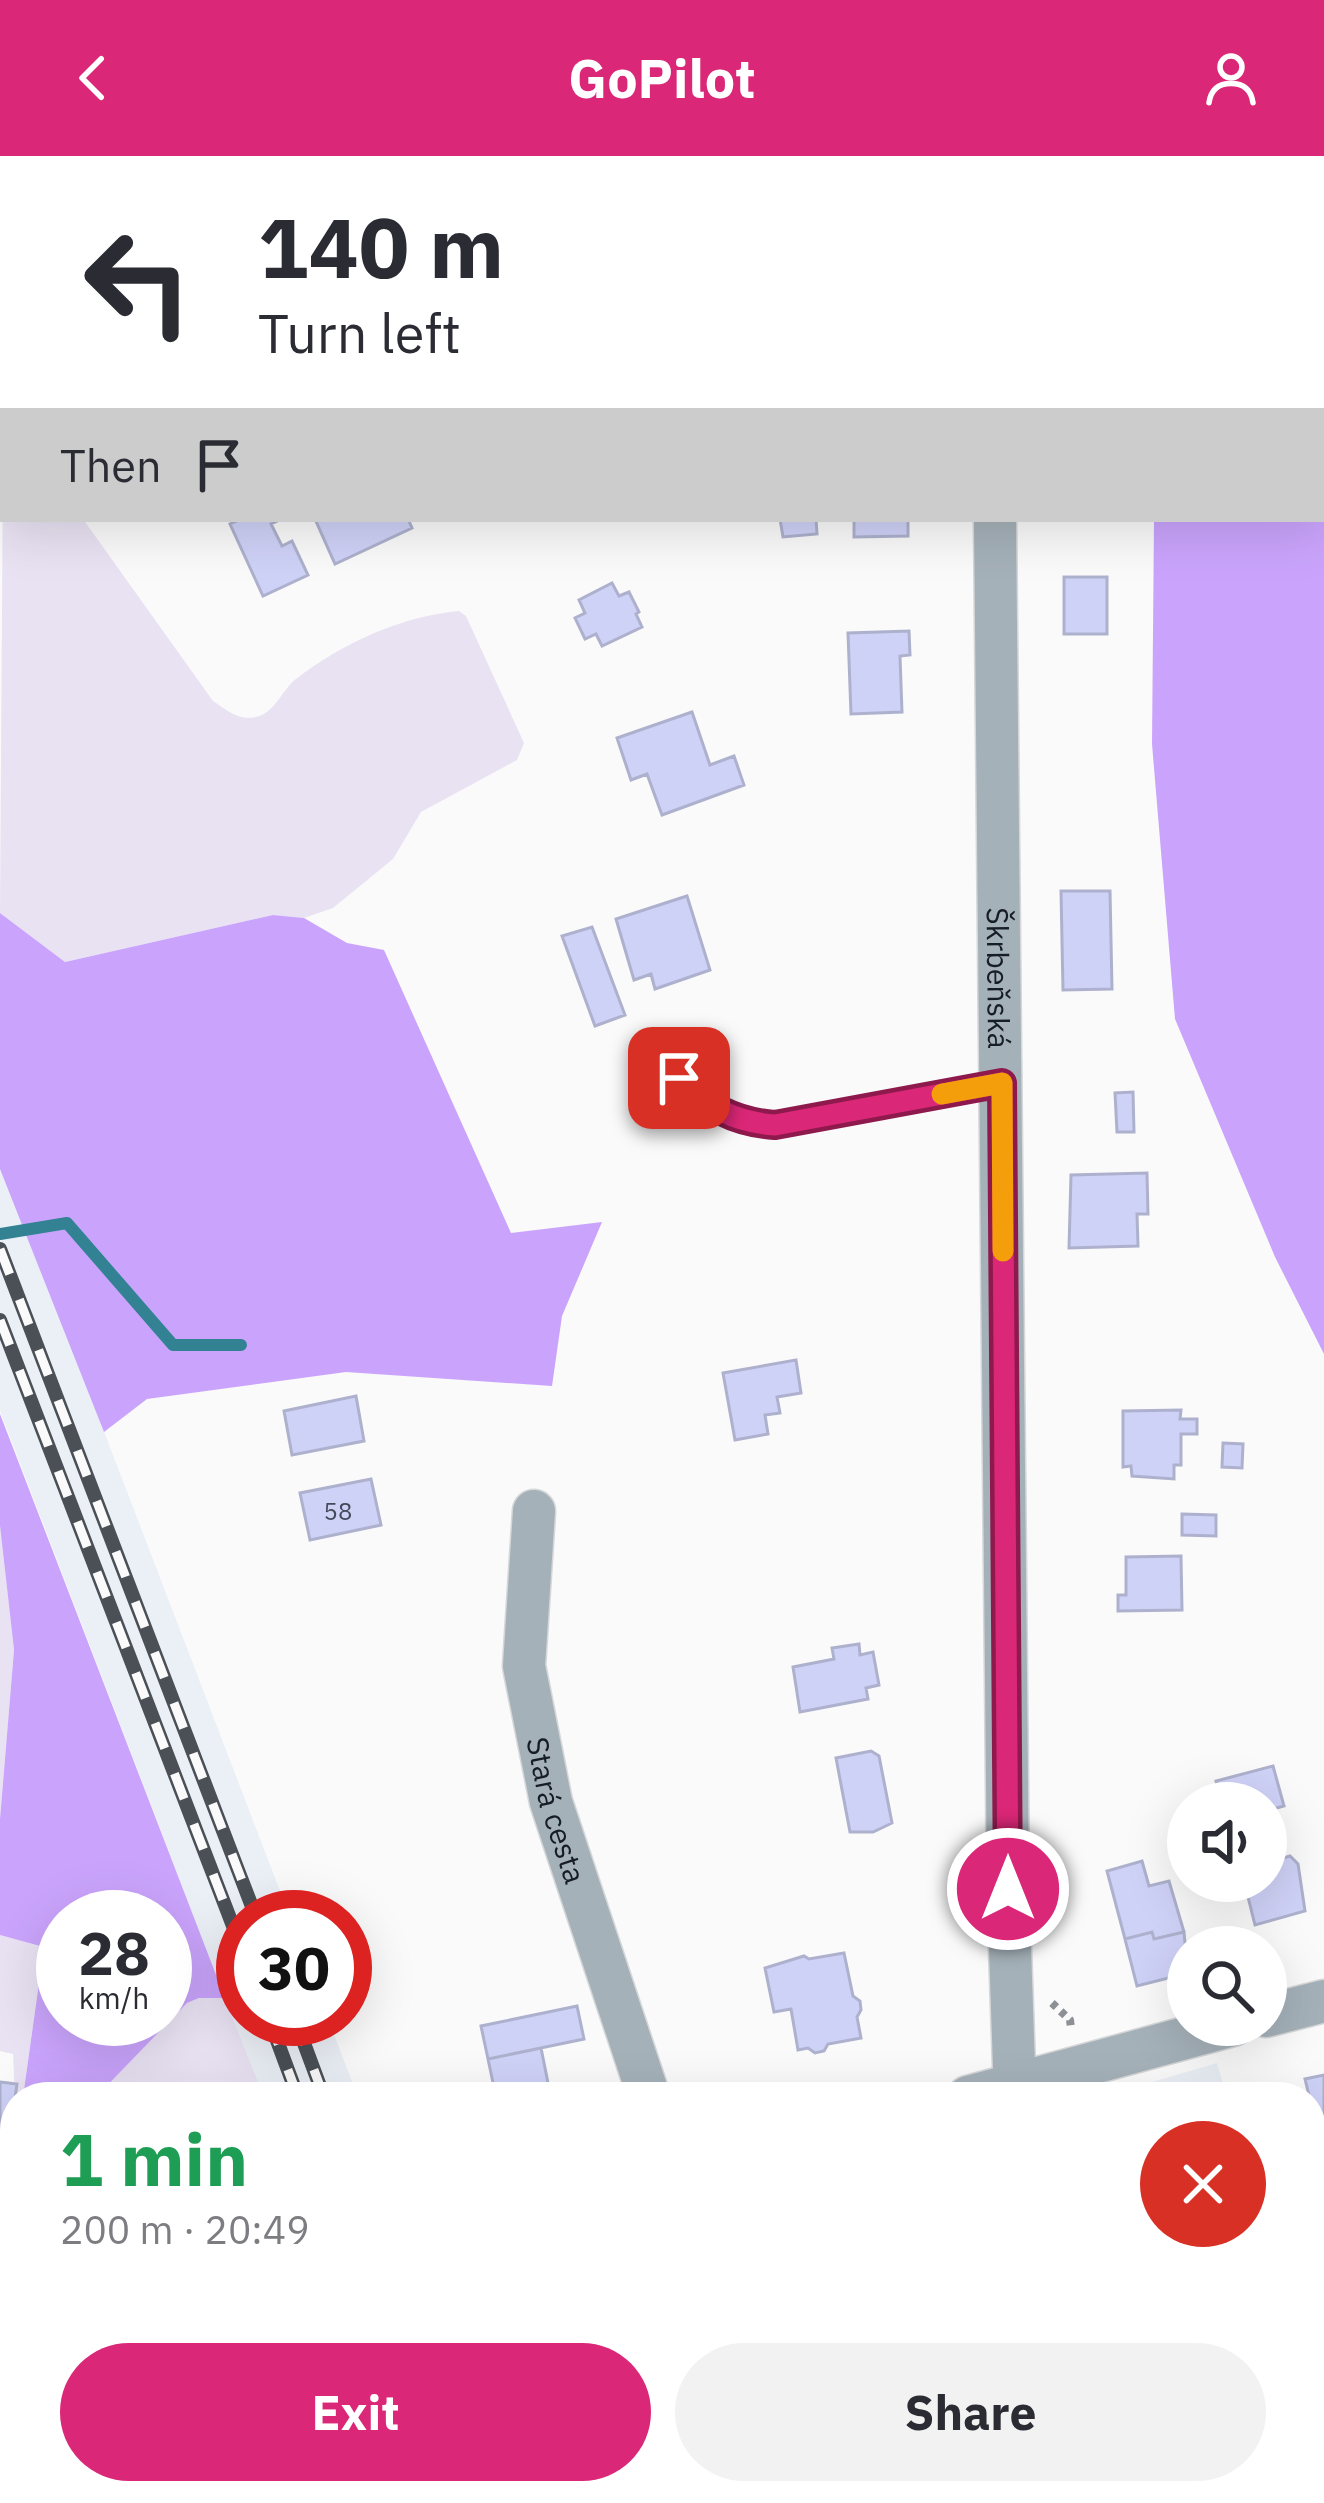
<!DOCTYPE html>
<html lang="en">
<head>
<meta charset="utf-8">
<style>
  body { margin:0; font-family:"IBM Plex Sans",sans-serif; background:#f2f2f3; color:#2b2b33; height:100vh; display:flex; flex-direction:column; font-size:45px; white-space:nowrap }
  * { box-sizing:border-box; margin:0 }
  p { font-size:39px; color:#7c7c81 }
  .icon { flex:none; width:66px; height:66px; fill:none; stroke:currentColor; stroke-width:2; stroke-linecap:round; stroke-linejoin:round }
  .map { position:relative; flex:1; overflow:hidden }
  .sheet { position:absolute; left:0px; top:1926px; width:1326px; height:423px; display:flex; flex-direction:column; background:#fff; border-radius:48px 48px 0 0; box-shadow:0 12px 48px #0002 }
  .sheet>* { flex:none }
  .banner { position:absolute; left:0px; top:0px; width:1326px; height:366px; box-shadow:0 12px 48px #0002; background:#fff; color:#2b2b33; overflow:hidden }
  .controls { position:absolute; left:1167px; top:1626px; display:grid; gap:24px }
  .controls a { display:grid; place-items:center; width:120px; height:120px; border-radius:50%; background:#fff; box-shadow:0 12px 48px #0002; font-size:60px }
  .speed { position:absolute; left:36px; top:1734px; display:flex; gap:24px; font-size:60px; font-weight:700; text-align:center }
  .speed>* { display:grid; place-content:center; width:156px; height:156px; border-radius:50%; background:#fff; box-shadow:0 12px 48px #0002; line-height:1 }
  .speed small { font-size:30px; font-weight:400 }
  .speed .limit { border:18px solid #d22; background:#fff; color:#111 }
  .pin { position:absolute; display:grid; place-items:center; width:102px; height:102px; color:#fff; margin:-51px; border-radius:24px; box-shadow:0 6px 18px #0006 }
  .me { position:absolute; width:132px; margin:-66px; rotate:0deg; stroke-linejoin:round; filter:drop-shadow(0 0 9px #0008) }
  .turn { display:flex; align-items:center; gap:42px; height:252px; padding:0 60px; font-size:54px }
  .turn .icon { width:156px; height:156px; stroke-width:2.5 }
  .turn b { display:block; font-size:84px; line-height:102px }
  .then { display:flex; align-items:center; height:114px; padding:0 60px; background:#0003; gap:24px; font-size:45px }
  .round { display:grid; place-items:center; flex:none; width:126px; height:126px; border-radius:63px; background:#f2f2f3 }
  .head { display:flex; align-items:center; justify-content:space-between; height:204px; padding:0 60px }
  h1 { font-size:72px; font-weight:700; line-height:90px; color:#1e9e55 }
  .primary-button { display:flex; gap:24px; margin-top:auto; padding:24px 60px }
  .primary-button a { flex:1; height:138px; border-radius:72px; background:#db2777; color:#fff; font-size:48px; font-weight:700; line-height:138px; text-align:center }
  .primary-button a+a { background:#f2f2f3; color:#2b2b33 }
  header { display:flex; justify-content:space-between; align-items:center; height:156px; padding:0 60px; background:#db2777; color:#fff; font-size:54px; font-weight:700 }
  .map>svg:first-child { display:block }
  .built { fill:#ebeff6 }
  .green { fill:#e9e2f3 }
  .forest { fill:#caa4fc; fill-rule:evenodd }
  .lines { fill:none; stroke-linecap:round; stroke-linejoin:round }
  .stream { stroke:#328293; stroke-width:12 }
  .building { fill:#cfd2f7; stroke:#aeb1cd; stroke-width:3 }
  .lane-casing { stroke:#d6d7d8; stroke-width:24 }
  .street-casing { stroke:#d6d7d8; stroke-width:45 }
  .path { stroke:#8d9094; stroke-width:8; stroke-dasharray:6 6; stroke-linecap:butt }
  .lane { stroke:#a5b1b9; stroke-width:21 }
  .street { stroke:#a5b1b9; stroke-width:42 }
  .rail-casing { stroke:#4b5057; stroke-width:14 }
  .rail { stroke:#fafafa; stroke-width:9; stroke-dasharray:27; stroke-linecap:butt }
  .route-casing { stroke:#8e194d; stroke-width:30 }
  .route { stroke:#db2777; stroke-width:21 }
  .slow { stroke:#f59e0b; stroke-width:21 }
  .labels { text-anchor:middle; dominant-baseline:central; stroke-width:10; stroke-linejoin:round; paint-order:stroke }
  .number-label { font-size:24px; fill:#454a5a }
  .street-label { font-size:30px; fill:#171d26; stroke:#fafafa }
</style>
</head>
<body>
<header><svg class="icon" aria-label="back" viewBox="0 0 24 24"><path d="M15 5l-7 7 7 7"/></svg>GoPilot<svg class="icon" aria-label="person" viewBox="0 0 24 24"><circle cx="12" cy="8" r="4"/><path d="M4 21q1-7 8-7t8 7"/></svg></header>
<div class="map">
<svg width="1324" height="2347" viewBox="0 0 1324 2347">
  <rect width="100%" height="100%" fill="#fafafa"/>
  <path class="built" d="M0,1013L31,1085L290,1761H243V1863H328L358,1941H264L225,1842L0,1255Z
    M1217,1907L1227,1941H1101Z
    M1311,2210L1324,2252V2347H1103L1101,2334H1311Z
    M620,2334H1017L1020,2347H624Z"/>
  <path class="green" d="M3,304V363H83L213,545C227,554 238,565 256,561C275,557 281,535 296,523C341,488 401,460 459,455L466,460L524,587L517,604L421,656L393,703L333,752L304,762L273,759L65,806L0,757Z
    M0,1370L14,1494L0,1663Z
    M0,1779L44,1790L23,1941H15L13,1898L0,1895Z
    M199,1842H225L264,1941H96L187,1847Z
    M15,1943V2164L0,2170V2005L6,2004Z
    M0,2250L15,2278V2334H46L53,2347H0Z
    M132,2334H413L418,2347H139Z"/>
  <path class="forest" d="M1324,166V1198L1275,1101L1175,863L1152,588L1154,363H1323Z
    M0,757L65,806L273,759L304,762L347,787L384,794L511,1077L602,1066L562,1160L552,1230L346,1216L147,1243L104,1276L0,1013Z
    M0,1258L225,1842H199L187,1847L96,1941H23L44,1791L0,1779V1663L14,1494L0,1370ZM165,1761V1863H63V1761Z"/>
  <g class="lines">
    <path class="stream" d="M0,1078L67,1067L173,1189H241
      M0,2236L15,2246
      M95,2334L103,2347"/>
  </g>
  <path class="building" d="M241,363H282L271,368L282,390L292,385L308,419L263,440L230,368Z
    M315,363H408L412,372L335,408Z
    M780,363H816L817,378L783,381Z
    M854,363H908V380L854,381Z
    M1064,421H1107V478H1064Z
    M612,427L619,440L629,436L639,456L636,458L642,471L602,490L596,478L585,483L575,462L585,457L579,444Z
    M909,475L910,499L900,500L902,556L851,558L848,477Z
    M692,556L710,609L734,600L744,629L662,659L647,618L631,624L617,582Z
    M1061,735H1110L1112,833L1063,834Z
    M687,740L710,814L655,833L651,818L634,824L616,763Z
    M592,771L625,859L595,870L562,780Z
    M1133,936L1134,976H1117L1115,937Z
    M1147,1017L1148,1058H1137L1138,1090L1069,1092L1071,1019Z
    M796,1204L801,1237L777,1241L780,1257L765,1259L768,1278L735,1284L723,1217Z
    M356,1240L364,1285L292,1299L284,1255Z
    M1181,1254L1180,1263H1197V1278H1181V1309H1174V1323L1132,1320L1131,1310L1123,1311V1255Z
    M1223,1287L1243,1288L1242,1312L1222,1311Z
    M371,1323L381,1369L310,1384L300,1337Z
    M1182,1358L1216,1359V1380L1182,1379Z
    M1181,1400L1182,1454L1118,1455V1439H1126V1401Z
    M859,1488L860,1499L873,1496L879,1529L866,1532L868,1543L800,1556L793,1511L834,1503L832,1492Z
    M871,1595L879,1600L892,1667L873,1676H850L836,1602Z
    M1273,1610L1284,1650L1266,1655V1647H1222L1216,1625Z
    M1277,1690L1280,1703L1290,1700L1298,1708L1305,1755L1255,1769L1244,1725H1266V1693Z
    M1142,1705L1149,1730L1169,1725L1184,1776L1154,1783L1152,1776L1125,1783L1107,1715Z
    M1152,1776L1154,1783L1184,1776L1188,1817L1137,1830L1125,1783Z
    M844,1797L853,1840L860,1845L861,1854L857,1861L861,1882L828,1888L824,1895L815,1897L808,1892L798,1894L791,1853L774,1856L765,1812L804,1800L809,1803Z
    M577,1850L584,1883L488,1903L481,1870Z
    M541,1892L550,1937L496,1941L488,1903Z
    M1324,1919V1997H1323L1305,1923Z
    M0,1926L17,1928L6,2005H0Z
    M1311,2031L1324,2083V2094L1311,2097Z
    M1312,2332L1316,2347H1255L1311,2334Z
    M1215,2334H1302L1255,2345L1254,2339L1219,2347Z"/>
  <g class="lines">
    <g class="lane-casing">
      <path id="lane" d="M662,886C687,940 713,964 775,969L1002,927"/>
    </g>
    <g class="street-casing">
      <g id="street">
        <path d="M478,0L479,3"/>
        <path d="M988,0V3"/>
        <path id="s1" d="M995,363L1008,1733L1015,1941"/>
        <path id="s2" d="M534,1355L524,1510L551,1646L649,1941"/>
        <path d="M1266,1860L1324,1845"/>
        <path d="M968,1941L1233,1869"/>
        <path d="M0,2189L15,2183"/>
        <path d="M1063,2334L1065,2347"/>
      </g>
    </g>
    <path class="path" d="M1052,1847L1070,1864L1071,1872"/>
    <use href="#lane" class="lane"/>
    <use href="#street" class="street"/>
    <g class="rail-casing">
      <path id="rail" d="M0,1093L256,1761
        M0,1164L243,1796
        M269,1863L298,1941
        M295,1863L324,1941
        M449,2334L454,2347
        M475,2334L480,2347"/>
    </g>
    <use href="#rail" class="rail"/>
  </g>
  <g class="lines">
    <g class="route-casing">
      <path id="route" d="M679,922C707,951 734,966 775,969L1002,927L1008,1733"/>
    </g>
    <use href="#route" class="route"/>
    <path class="slow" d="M942,938L1002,927L1003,1095"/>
  </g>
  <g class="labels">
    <g class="number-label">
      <text x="338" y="1355">58</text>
    </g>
    <g class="street-label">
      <text stroke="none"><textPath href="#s1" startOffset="459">Škrbeňská</textPath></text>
      <text stroke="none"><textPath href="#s2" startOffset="303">Stará cesta</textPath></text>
    </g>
  </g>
</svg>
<div class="controls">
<a><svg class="icon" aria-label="sound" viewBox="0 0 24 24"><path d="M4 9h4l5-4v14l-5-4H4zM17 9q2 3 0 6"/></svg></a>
<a><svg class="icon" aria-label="search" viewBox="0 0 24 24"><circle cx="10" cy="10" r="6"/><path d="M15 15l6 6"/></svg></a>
</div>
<div class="speed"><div>28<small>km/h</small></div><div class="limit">30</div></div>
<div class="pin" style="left:679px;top:922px;background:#d93025"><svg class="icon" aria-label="arrive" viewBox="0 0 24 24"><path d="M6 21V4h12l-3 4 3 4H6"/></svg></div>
<svg class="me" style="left:1008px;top:1733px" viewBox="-20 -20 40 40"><circle r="17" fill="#db2777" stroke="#fff" stroke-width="3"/><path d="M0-11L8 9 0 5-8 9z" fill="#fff"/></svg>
<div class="banner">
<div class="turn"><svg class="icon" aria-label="left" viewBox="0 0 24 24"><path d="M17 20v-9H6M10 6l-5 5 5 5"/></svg><div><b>140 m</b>Turn left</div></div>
<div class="then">Then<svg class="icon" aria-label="arrive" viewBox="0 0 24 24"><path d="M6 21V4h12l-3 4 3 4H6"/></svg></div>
</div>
<section class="sheet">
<div class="head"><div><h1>1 min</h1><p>200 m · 20:49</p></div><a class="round" style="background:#d93025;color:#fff"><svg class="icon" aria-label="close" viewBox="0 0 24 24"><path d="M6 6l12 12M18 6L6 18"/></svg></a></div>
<div class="primary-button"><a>Exit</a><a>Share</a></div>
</section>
</div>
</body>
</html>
